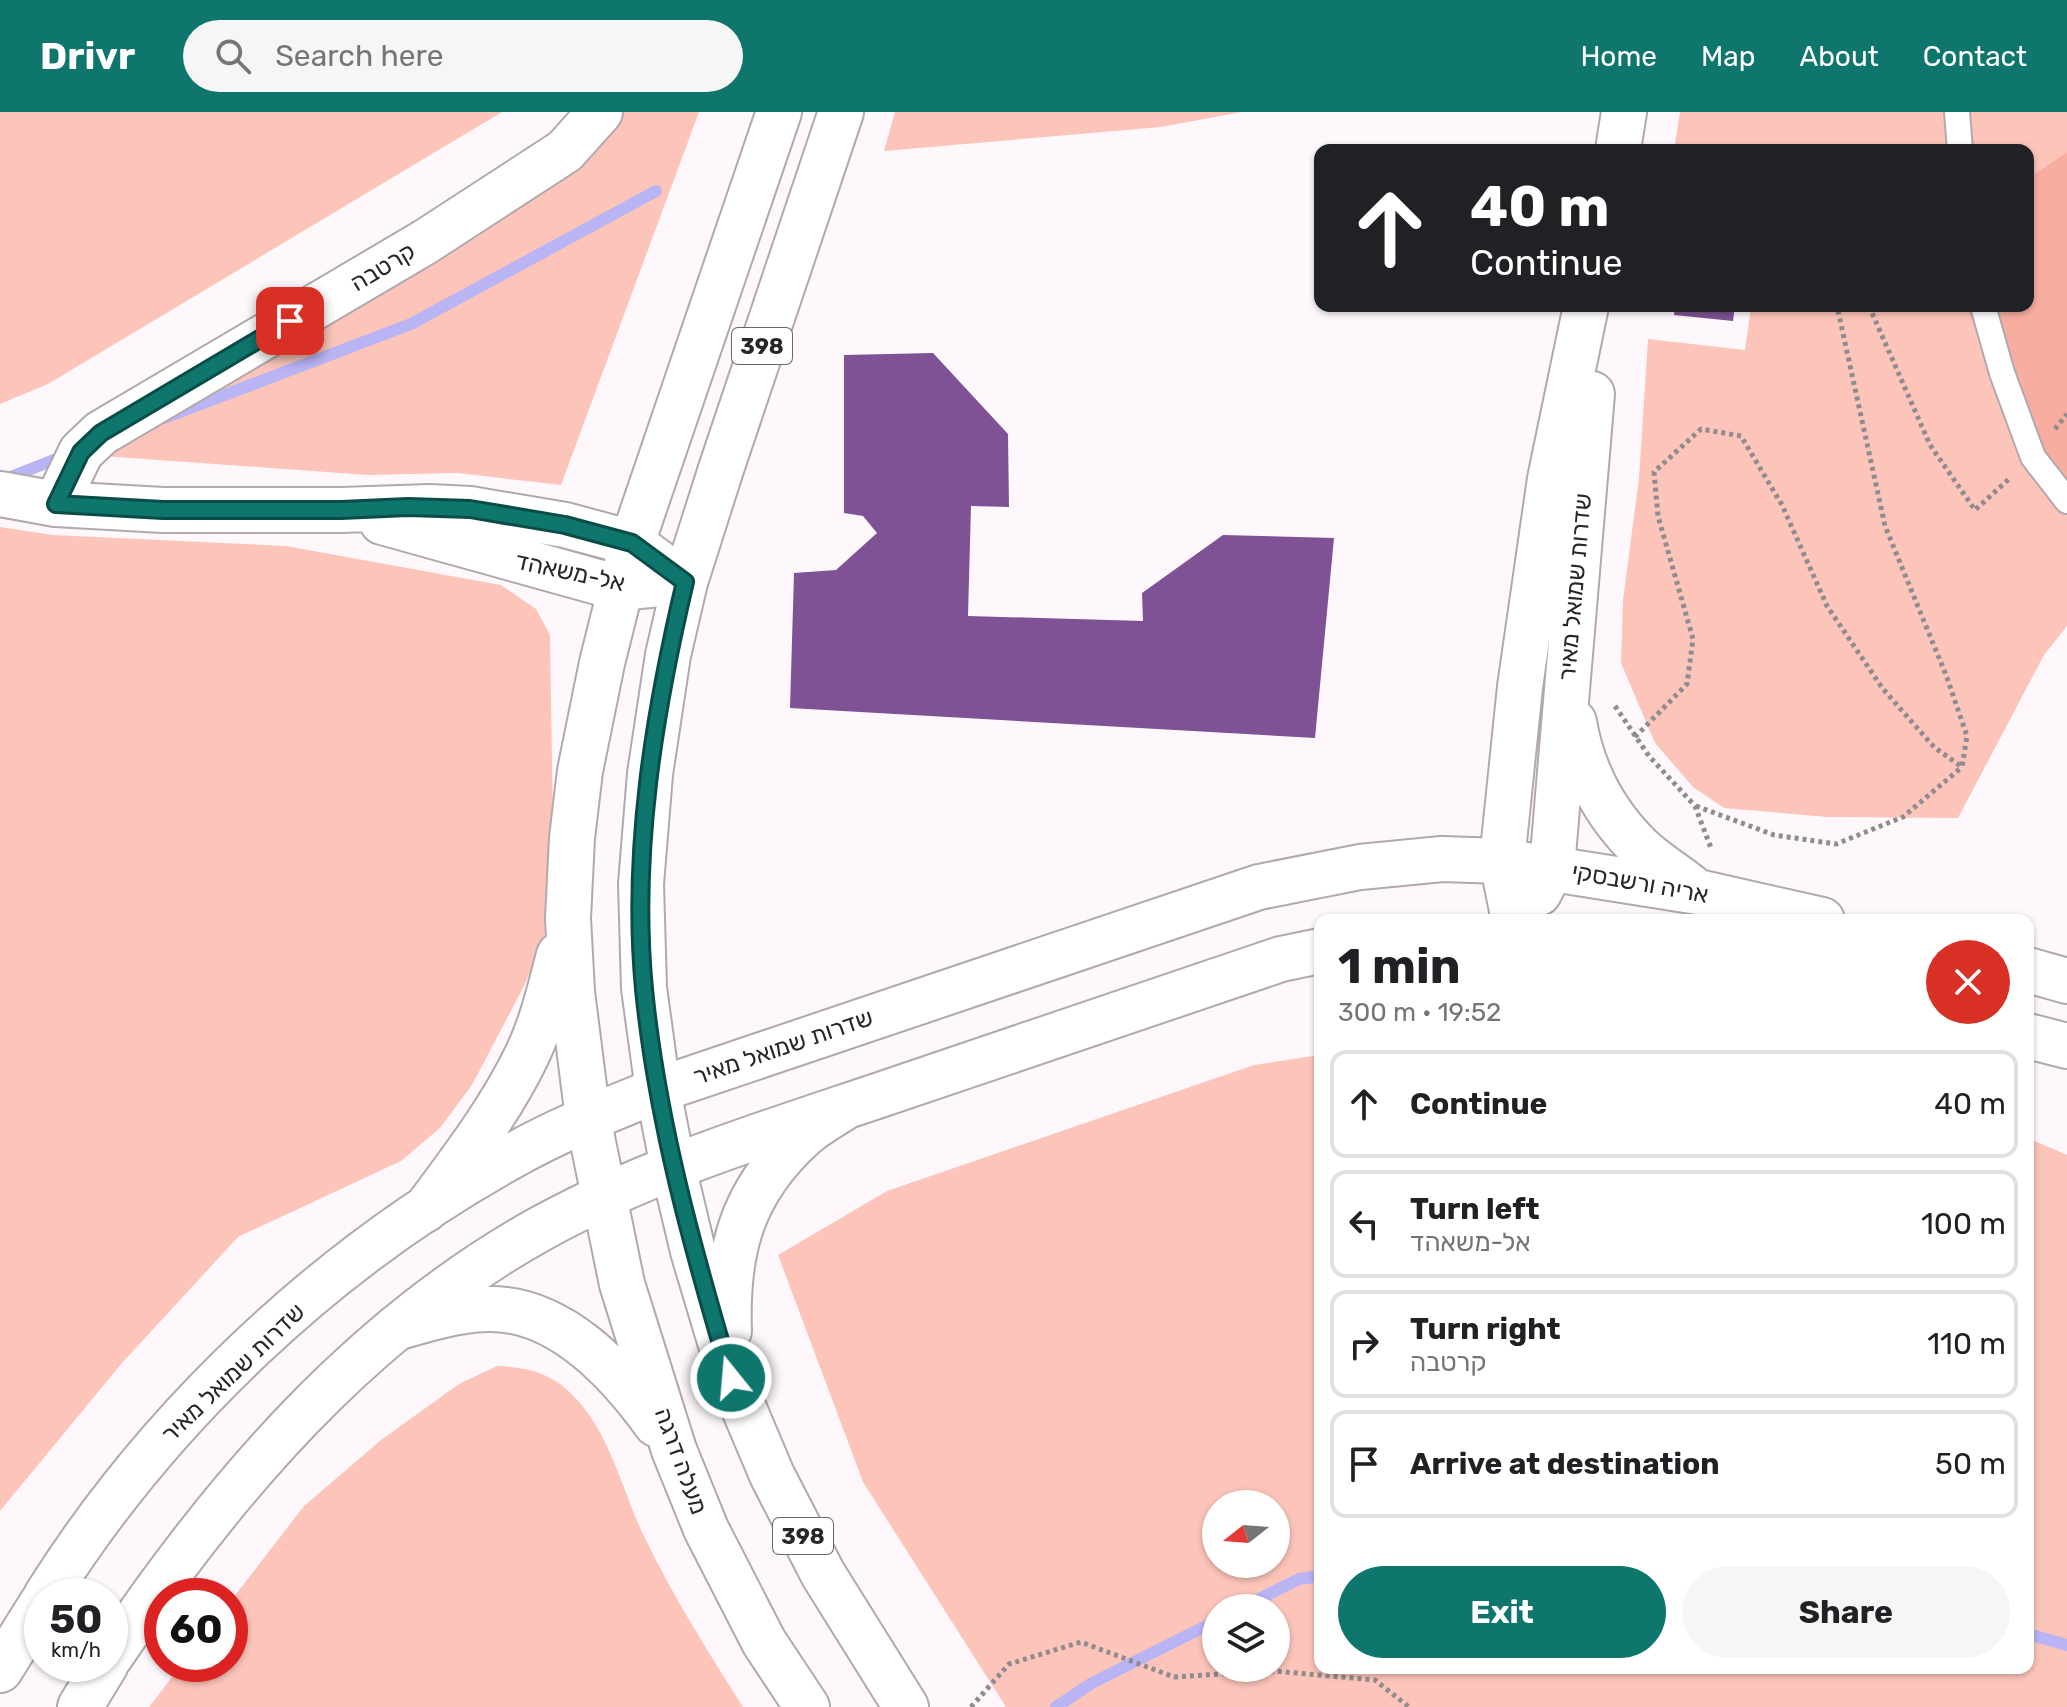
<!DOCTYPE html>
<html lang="en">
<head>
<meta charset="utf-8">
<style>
  body { margin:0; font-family:Rubik,"Noto Sans Hebrew",sans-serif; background:#f6f6f6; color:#202124; height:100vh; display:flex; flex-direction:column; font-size:30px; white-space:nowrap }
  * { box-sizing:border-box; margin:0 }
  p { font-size:26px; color:#757577 }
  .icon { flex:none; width:44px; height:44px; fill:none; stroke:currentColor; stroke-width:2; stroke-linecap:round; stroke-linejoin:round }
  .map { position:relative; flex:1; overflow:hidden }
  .details { position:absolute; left:1314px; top:802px; width:720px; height:760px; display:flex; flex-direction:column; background:#fff; border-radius:16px; box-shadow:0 2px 6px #0004 }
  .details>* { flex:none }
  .hud { position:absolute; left:1314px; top:32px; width:720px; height:168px; border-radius:16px; box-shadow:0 2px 6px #0004; background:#202124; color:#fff; overflow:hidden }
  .needle { width:52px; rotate:253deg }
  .fabs { position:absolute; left:1202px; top:1378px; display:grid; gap:16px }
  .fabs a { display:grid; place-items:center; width:88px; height:88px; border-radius:50%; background:#fff; box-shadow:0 2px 6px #0004; font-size:40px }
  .speed { position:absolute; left:24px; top:1466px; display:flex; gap:16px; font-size:40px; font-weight:700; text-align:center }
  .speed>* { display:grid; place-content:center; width:104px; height:104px; border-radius:50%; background:#fff; box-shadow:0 2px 6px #0004; line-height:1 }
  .speed small { font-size:20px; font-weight:400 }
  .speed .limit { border:12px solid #d22; background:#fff; color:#111 }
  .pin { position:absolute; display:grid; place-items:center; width:68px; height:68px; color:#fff; margin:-34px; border-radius:16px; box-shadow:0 4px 12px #0006 }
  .me { position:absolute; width:88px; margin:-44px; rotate:343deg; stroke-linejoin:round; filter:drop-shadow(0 0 6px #0008) }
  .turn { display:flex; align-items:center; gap:28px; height:168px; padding:0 24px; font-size:36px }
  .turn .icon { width:104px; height:104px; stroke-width:2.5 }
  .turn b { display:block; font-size:56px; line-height:68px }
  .round { display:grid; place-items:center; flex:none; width:84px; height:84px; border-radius:42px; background:#f6f6f6 }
  .head { display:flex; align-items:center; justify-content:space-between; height:136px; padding:0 24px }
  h1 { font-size:48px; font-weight:700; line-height:60px }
  .action { display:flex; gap:16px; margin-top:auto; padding:16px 24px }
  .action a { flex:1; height:92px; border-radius:48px; background:#0f766e; color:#fff; font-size:32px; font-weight:700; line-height:92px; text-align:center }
  .action a+a { background:#f6f6f6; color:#202124 }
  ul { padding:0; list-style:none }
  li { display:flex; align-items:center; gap:24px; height:108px; margin:0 16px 12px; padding:0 8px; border:4px solid #e0e0e0; border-radius:16px }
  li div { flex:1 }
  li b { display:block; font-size:30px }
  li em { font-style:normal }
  header { display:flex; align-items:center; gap:48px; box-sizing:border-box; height:112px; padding:0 40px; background:#0f766e; color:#fff }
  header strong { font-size:38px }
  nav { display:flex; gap:44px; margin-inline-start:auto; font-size:28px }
  .search { width:560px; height:72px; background:#f6f6f6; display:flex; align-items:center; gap:20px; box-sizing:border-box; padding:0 28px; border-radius:44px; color:#757577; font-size:30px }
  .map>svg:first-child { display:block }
  .green { fill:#fdc5ba; fill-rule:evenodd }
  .forest { fill:#f7aea0 }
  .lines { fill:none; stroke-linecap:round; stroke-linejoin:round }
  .stream { stroke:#b9b4f4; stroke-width:12 }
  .building { fill:#7e5294 }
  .lane-casing { stroke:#b2a8ae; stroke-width:28 }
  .street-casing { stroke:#b2a8ae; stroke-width:48 }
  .secondary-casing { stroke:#b2a8ae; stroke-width:48 }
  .primary-casing { stroke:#b2a8ae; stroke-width:48 }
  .path { stroke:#908b8e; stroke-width:5; stroke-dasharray:4 4; stroke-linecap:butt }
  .lane { stroke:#fff; stroke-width:24 }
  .street { stroke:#fff; stroke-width:44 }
  .secondary { stroke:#fff; stroke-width:44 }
  .primary { stroke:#fff; stroke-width:44 }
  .route-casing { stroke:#0a4d48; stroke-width:20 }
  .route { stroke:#0f766e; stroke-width:14 }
  .labels { text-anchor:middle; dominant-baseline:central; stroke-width:8; stroke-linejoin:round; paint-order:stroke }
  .shield { fill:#fff; stroke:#696668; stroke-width:2 }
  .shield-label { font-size:22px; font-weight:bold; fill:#292528 }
  .street-label { font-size:24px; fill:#292528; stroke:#fff }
</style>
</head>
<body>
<header>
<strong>Drivr</strong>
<div class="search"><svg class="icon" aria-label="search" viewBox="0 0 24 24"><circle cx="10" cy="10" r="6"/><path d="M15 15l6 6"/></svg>Search here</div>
<nav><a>Home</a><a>Map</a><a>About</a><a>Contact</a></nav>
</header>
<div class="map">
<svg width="2067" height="1595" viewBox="0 0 2067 1595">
  <rect width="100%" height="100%" fill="#fef8fc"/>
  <path class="green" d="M0,0H502L48,272L0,292Z
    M623,0H699L561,373L457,361L367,363L103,344L580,54Z
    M895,0H1242L1161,15L884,39Z
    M1680,0H2067V514L2044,543L1958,706L1828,705L1724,696L1693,675L1655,631L1621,551L1623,488L1639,366L1648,227L1745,238L1751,194H2028V38H1674Z
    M0,415L53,423L286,434L501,473L536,497L550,523L554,775L544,827L524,874L472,973L440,1016L401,1049L238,1125L122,1251L0,1399Z
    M1320,943V1556H2028V1026L2067,1043V1595H1006L863,1370L778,1143L887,1079L1254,953ZM1276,1392V1452H1216V1392ZM1276,1496V1556H1216V1496Z
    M497,1254C519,1255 541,1258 560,1272C607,1308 619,1370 642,1420C671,1481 707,1538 743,1595H149L182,1552H230V1490L304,1394L381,1328L459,1272Z"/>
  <path class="forest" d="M2067,40V399L2023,349L1967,194H2028V67Z"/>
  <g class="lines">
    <path class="stream" d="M164,306L411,212L656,79
      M3,368L64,344
      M1241,1496L1299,1467L1320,1464
      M2028,1522L2067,1533
      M1056,1595L1092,1571L1216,1509"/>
  </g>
  <path class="building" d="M1675,194H1735L1733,209L1674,203Z
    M933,241L1008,322L1009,395L971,394L968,504L1143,509L1142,481L1223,423L1334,426L1315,626L790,596L794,461L836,458L877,421L863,404L844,401V243Z"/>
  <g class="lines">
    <g class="lane-casing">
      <path id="lane" d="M1957,0L1960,38
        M1983,194L2002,261L2033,345L2067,389"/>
    </g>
    <g class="street-casing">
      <path id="street" d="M56,392L81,340L101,321L425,130L565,39L600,0"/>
    </g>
    <g class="secondary-casing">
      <path id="secondary" d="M1618,38L1624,0
        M0,382L56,392L163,398H341L430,395L470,397L565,413L632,431L685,470
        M382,410L619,476L660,472
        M1574,610C1582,657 1604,700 1638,734C1654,750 1675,762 1692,776
        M1539,781L1552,755L1592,282
        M1514,808L1502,749L1520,575L1550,367L1586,194
        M2028,858L2067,869
        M2028,924L2067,934
        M46,1484C159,1304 328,1145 514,1043C560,1017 609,998 658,978L1259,775L1360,755L1442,747L1502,749L1698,780L1822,808
        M110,1545C224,1376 359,1218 540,1117C645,1059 761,1023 874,985C1009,939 1145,893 1281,847L1320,839
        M0,1558L42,1491
        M80,1595L106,1552"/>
    </g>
    <g class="primary-casing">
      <path id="primary" d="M779,0L632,431L602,551L580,659L572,726L568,806L572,880L588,1006L622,1172L674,1338L706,1417L764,1530L807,1595
        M841,0L721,357L685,470L668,543L650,662L641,772L644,876L658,978L673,1055L693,1139L731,1266L772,1363L823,1462L906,1595
        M425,1098C462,1048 500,999 527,943C542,912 550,877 559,843
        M396,1216C426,1207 456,1198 487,1197C559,1195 617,1258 656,1312
        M729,1219C726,1138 742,1079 804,1023C816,1012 832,1004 845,995"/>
    </g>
    <path class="path" d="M1869,194L1930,333L1975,398L2010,366
      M2055,317L2067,302
      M1615,594L1649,644L1695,694L1711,736
      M1635,625L1687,572L1693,527L1658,404L1654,360L1701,317L1741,324L1782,393L1827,494L1883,577L1934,635L1962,655L1967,624L1946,563L1885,414L1837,194
      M1696,694L1774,723L1836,732L1903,705L1962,655
      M971,1595L1009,1552L1081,1530L1174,1565L1274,1559L1375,1568L1409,1595"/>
    <use href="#lane" class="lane"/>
    <use href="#street" class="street"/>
    <use href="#secondary" class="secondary"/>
    <use href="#primary" class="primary"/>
  </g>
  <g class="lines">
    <g class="route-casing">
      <path id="route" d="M290,209L101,321L81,340L56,392L163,398H341L408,395L470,397L565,413L632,431L685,470C654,601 631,741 644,877C657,1010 693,1138 731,1266"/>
    </g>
    <use href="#route" class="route"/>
  </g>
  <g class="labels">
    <g class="shield">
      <rect x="732" y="216" width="60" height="36" rx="6"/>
      <rect x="773" y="1406" width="60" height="36" rx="6"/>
    </g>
    <g class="shield-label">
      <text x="762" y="234">398</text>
      <text x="803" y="1424">398</text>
    </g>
    <g class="street-label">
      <text transform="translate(383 155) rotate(-31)">קרטבה</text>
      <text transform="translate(570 460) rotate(12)">אל-משאהד</text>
      <text transform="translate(1575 475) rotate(-85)">שדרות שמואל מאיר</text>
      <text transform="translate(1640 771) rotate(10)">אריה ורשבסקי</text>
      <text transform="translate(783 935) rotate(-19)">שדרות שמואל מאיר</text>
      <text transform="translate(233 1261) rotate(-44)">שדרות שמואל מאיר</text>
      <text transform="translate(681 1349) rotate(70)">מעלה דרגה</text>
    </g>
  </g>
</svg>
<div class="fabs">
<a><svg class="needle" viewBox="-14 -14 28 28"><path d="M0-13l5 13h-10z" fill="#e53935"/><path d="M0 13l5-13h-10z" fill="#757577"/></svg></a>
<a><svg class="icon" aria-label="layers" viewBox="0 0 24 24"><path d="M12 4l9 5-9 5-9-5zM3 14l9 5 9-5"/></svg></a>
</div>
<div class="speed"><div>50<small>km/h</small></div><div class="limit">60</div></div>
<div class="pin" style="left:290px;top:209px;background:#d93025"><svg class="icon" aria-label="arrive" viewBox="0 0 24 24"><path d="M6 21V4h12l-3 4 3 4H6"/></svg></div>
<svg class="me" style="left:731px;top:1266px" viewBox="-20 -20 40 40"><circle r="17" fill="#0f766e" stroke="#fff" stroke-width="3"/><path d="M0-11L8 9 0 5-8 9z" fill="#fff"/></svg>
<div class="hud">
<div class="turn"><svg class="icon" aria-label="ahead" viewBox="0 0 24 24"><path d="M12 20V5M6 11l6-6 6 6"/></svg><div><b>40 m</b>Continue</div></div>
</div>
<section class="details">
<div class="head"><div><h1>1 min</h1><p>300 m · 19:52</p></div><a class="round" style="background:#d93025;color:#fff"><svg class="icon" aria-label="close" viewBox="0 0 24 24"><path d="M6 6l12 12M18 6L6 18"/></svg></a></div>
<ul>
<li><svg class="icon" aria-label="ahead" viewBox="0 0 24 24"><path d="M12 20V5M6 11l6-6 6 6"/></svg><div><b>Continue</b></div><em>40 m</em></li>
<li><svg class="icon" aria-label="left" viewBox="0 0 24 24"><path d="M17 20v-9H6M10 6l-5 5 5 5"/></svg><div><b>Turn left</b><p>אל-משאהד</p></div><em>100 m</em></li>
<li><svg class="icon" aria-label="right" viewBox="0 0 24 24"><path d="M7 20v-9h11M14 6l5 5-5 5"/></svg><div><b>Turn right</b><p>קרטבה</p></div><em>110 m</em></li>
<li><svg class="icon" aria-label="arrive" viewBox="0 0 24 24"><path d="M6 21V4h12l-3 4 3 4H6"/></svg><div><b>Arrive at destination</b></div><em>50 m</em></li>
</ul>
<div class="action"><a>Exit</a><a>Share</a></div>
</section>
</div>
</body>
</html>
